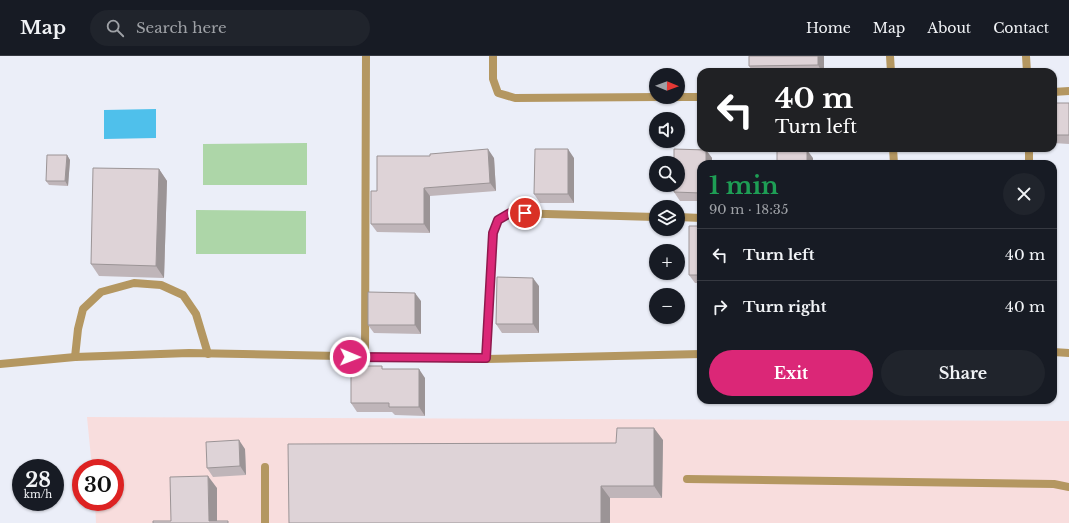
<!DOCTYPE html>
<html lang="en">
<head>
<meta charset="utf-8">
<style>
  body { margin:0; font-family:"Libre Baskerville",serif; background:#20242c; color:#f1f3f6; height:100vh; display:flex; flex-direction:column; font-size:15px; white-space:nowrap }
  * { box-sizing:border-box; margin:0 }
  p { font-size:13px; color:#9ea1a6 }
  .icon { flex:none; width:22px; height:22px; fill:none; stroke:currentColor; stroke-width:2; stroke-linecap:round; stroke-linejoin:round }
  .map { position:relative; flex:1; overflow:hidden }
  .details { position:absolute; left:697px; top:104px; width:360px; height:244px; display:flex; flex-direction:column; background:#171b24; border-radius:12px; box-shadow:0 1px 3px #0004 }
  .details>* { flex:none }
  .hud { position:absolute; left:697px; top:12px; width:360px; height:84px; border-radius:12px; box-shadow:0 1px 3px #0004; background:#202124; color:#fff; overflow:hidden }
  .needle { width:26px; rotate:91deg }
  .tools { position:absolute; left:649px; top:12px; display:grid; gap:8px }
  .tools a { display:grid; place-items:center; width:36px; height:36px; border-radius:50%; background:#171b24; box-shadow:0 1px 3px #0004; font-size:20px }
  .speed { position:absolute; left:12px; top:403px; display:flex; gap:8px; font-size:20px; font-weight:700; text-align:center }
  .speed>* { display:grid; place-content:center; width:52px; height:52px; border-radius:50%; background:#171b24; box-shadow:0 1px 3px #0004; line-height:1 }
  .speed small { font-size:10px; font-weight:400 }
  .speed .limit { border:6px solid #d22; background:#fff; color:#111 }
  .pin { position:absolute; display:grid; place-items:center; width:34px; height:34px; color:#fff; margin:-17px; border:2px solid #fff; border-radius:50%; box-shadow:0 1px 4px #0007 }
  .me { position:absolute; width:44px; margin:-22px; rotate:91deg; stroke-linejoin:round; filter:drop-shadow(0 0 3px #0008) }
  .turn { display:flex; align-items:center; gap:14px; height:84px; padding:0 12px; font-size:18px }
  .turn .icon { width:52px; height:52px; stroke-width:2.5 }
  .turn b { display:block; font-size:28px; line-height:34px }
  .round { display:grid; place-items:center; flex:none; width:42px; height:42px; border-radius:21px; background:#20242c }
  .overview { display:flex; align-items:center; justify-content:space-between; height:68px; padding:0 12px }
  h1 { font-size:24px; font-weight:700; line-height:30px; color:#1e9e55 }
  .cta { display:flex; gap:8px; margin-top:auto; padding:8px 12px }
  .cta a { flex:1; height:46px; border-radius:24px; background:#db2777; color:#fff; font-size:16px; font-weight:700; line-height:46px; text-align:center }
  .cta a+a { background:#20242c; color:#f1f3f6 }
  ul { padding:0; list-style:none }
  li { display:flex; align-items:center; gap:12px; height:52px; padding:0 12px; border-top:1px solid #363941 }
  li div { flex:1 }
  li b { display:block; font-size:15px }
  li em { font-style:normal }
  header { display:flex; align-items:center; gap:24px; box-sizing:border-box; height:56px; padding:0 20px; background:#171b24; border-bottom:1px solid #363941 }
  header strong { font-size:19px }
  nav { display:flex; gap:22px; margin-inline-start:auto; font-size:14px }
  .search { width:280px; height:36px; background:#20242c; display:flex; align-items:center; gap:10px; box-sizing:border-box; padding:0 14px; border-radius:22px; color:#9ea1a6; font-size:15px }
  .map>svg:first-child { display:block }
  .industrial { fill:#f8dddd }
  .green { fill:#add6a8 }
  .water { fill:#4fc0eb }
  .lines { fill:none; stroke-linecap:round; stroke-linejoin:round }
  .lane { stroke:#b49761; stroke-width:8 }
  .street { stroke:#b49761; stroke-width:8 }
  .wall { fill:#bfb5b9 }
  .shaded-wall { fill:#9b9496 }
  .building { fill:#ded3d7; stroke:#9b9496 }
  .route-casing { stroke:#8e194d; stroke-width:10 }
  .route { stroke:#db2777; stroke-width:7 }
</style>
</head>
<body>
<header>
<strong>Map</strong>
<div class="search"><svg class="icon" aria-label="search" viewBox="0 0 24 24"><circle cx="10" cy="10" r="6"/><path d="M15 15l6 6"/></svg>Search here</div>
<nav><a>Home</a><a>Map</a><a>About</a><a>Contact</a></nav>
</header>
<div class="map">
<svg width="1069" height="467" viewBox="0 0 1069 467">
  <rect width="100%" height="100%" fill="#ebeef8"/>
  <path class="industrial" d="M87,361L1069,365V467H96L95,446H115V412H92Z"/>
  <path class="green" d="M307,87V129H203V88Z
    M196,154L306,155V198H196Z"/>
  <path class="water" d="M156,53V82L104,83V54Z"/>
  <g class="lines">
    <path class="lane" d="M75,301L78,273L83,253L101,236L134,227L161,229L183,239L196,258L208,298
      M265,411V467
      M687,423L1054,428L1069,431"/>
    <path class="street" d="M493,0V23L498,37L515,42L659,41
      M890,0L891,16
      M1026,0L1027,16
      M1053,36L1069,35
      M678,41H701
      M893,92L894,108
      M1029,92V108
      M678,161L701,162
      M1053,296L1069,297
      M365,301L366,0
      M486,303L493,177L498,164L510,157L656,161
      M0,308L75,301L189,297L486,303L701,298"/>
  </g>
  <path class="wall" d="M749,0H824V16H753L749,10Z
    M1053,47H1069V88L1053,87Z
    M674,93L706,94L712,102V108H701V145H680L674,136V129H678V107H674Z
    M67,99L70,104L68,130L49,129L46,125Z
    M430,100L494,102L496,135L430,140V177L377,176L371,168L377,135Z
    M574,102V147H540L534,138Z
    M159,113L167,125L164,222L99,220L91,208Z
    M701,170V227H695L689,219Z
    M539,230V277H502L496,268Z
    M421,245V278L374,277L368,269Z
    M385,313L425,322V360L395,359L392,356H357L351,347Z
    M663,384L662,442H610L289,467Z
    M245,393L246,419L213,421L207,412Z"/>
  <path class="shaded-wall" d="M818,0H824V16H822L818,9Z
    M488,93L494,102L496,135L490,127Z
    M568,93L574,102V147L568,138Z
    M706,94L712,102V108H706Z
    M807,94L813,102V108H807Z
    M67,99L70,104L68,130L65,125Z
    M159,113L167,125L164,222L156,210Z
    M424,132L430,140V177L424,168Z
    M533,222L539,230V277L533,268Z
    M415,237L421,245V278L415,269Z
    M419,313L425,322V360L419,351Z
    M654,372L663,384L662,442L654,430Z
    M239,384L245,393L246,419L240,410Z
    M208,420L217,432V467L209,465Z
    M601,430L610,442V467H601Z"/>
  <path class="building" d="M749,0H818V9L749,10Z
    M1053,47H1069V79H1053Z
    M488,93L490,127L424,132V168H371V135H377V100H430V98Z
    M535,93H568V138H534Z
    M674,93L706,94V108H701V137L674,136V129H678V107H674Z
    M777,94H807V108H777Z
    M47,99H67L65,125H46Z
    M93,112L159,113L156,210L91,208Z
    M689,170H701V219H689Z
    M497,221L533,222V268H496Z
    M368,236L415,237V269H368Z
    M351,310H382V313H419V351H389V347H351Z
    M617,372H654V430H601V467H289L288,388L616,387Z
    M239,384L240,410L207,412L206,386Z
    M208,420L209,465H228V467H153V465H171L170,421Z"/>
  <g class="lines">
    <g class="route-casing">
      <path id="route" d="M350,301L486,302L493,177L498,164L510,157H525"/>
    </g>
    <use href="#route" class="route"/>
  </g>
</svg>
<div class="tools">
<a><svg class="needle" viewBox="-14 -14 28 28"><path d="M0-13l5 13h-10z" fill="#e53935"/><path d="M0 13l5-13h-10z" fill="#9ea1a6"/></svg></a>
<a><svg class="icon" aria-label="sound" viewBox="0 0 24 24"><path d="M4 9h4l5-4v14l-5-4H4zM17 9q2 3 0 6"/></svg></a>
<a><svg class="icon" aria-label="search" viewBox="0 0 24 24"><circle cx="10" cy="10" r="6"/><path d="M15 15l6 6"/></svg></a>
<a><svg class="icon" aria-label="layers" viewBox="0 0 24 24"><path d="M12 4l9 5-9 5-9-5zM3 14l9 5 9-5"/></svg></a>
<a>+</a>
<a>−</a>
</div>
<div class="speed"><div>28<small>km/h</small></div><div class="limit">30</div></div>
<div class="pin" style="left:525px;top:157px;background:#d93025"><svg class="icon" aria-label="arrive" viewBox="0 0 24 24"><path d="M6 21V4h12l-3 4 3 4H6"/></svg></div>
<svg class="me" style="left:350px;top:301px" viewBox="-20 -20 40 40"><circle r="17" fill="#db2777" stroke="#fff" stroke-width="3"/><path d="M0-11L8 9 0 5-8 9z" fill="#fff"/></svg>
<div class="hud">
<div class="turn"><svg class="icon" aria-label="left" viewBox="0 0 24 24"><path d="M17 20v-9H6M10 6l-5 5 5 5"/></svg><div><b>40 m</b>Turn left</div></div>
</div>
<section class="details">
<div class="overview"><div><h1>1 min</h1><p>90 m · 18:35</p></div><a class="round"><svg class="icon" aria-label="close" viewBox="0 0 24 24"><path d="M6 6l12 12M18 6L6 18"/></svg></a></div>
<ul>
<li><svg class="icon" aria-label="left" viewBox="0 0 24 24"><path d="M17 20v-9H6M10 6l-5 5 5 5"/></svg><div><b>Turn left</b></div><em>40 m</em></li>
<li><svg class="icon" aria-label="right" viewBox="0 0 24 24"><path d="M7 20v-9h11M14 6l5 5-5 5"/></svg><div><b>Turn right</b></div><em>40 m</em></li>
</ul>
<div class="cta"><a>Exit</a><a>Share</a></div>
</section>
</div>
</body>
</html>
